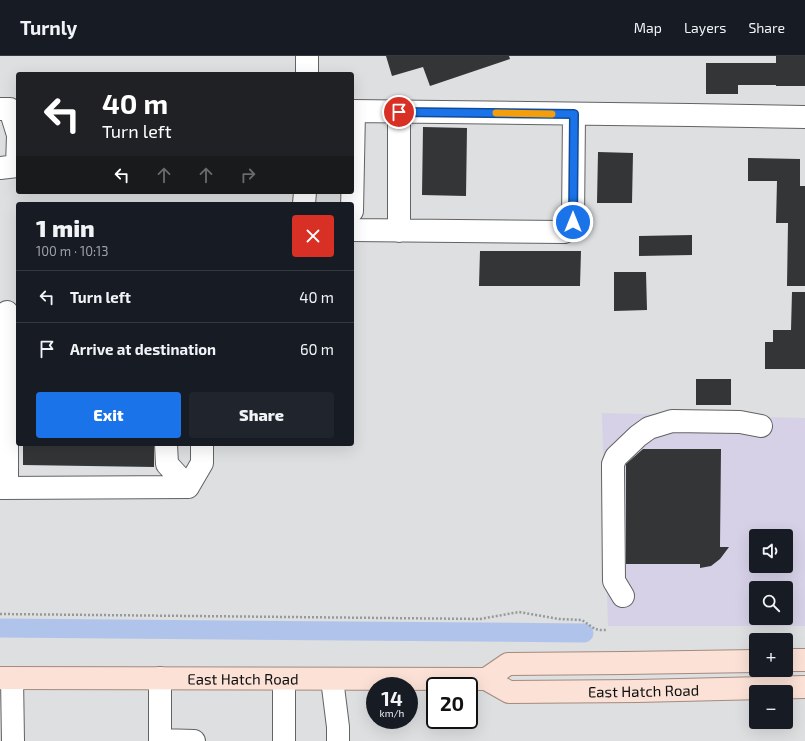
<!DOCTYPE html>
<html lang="en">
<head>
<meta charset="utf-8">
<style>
  body { margin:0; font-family:"Exo 2",sans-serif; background:#20242c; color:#f1f3f6; height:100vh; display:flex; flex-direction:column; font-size:15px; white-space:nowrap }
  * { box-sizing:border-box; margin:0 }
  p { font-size:13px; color:#9ea1a6 }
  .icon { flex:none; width:22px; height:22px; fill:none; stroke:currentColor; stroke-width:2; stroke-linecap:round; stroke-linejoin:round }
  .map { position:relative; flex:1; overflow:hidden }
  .panel { position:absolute; left:16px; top:146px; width:338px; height:244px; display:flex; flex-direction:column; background:#171b24; border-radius:4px; box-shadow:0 4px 16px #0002 }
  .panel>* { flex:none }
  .top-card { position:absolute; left:16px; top:16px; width:338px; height:122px; border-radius:4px; box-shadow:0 4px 16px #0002; background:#202124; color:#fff; overflow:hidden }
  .buttons { position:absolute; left:749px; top:473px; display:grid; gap:8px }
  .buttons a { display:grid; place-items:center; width:44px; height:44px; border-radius:4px; background:#171b24; box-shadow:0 4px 16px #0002; font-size:20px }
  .speed { position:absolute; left:366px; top:621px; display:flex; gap:8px; font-size:20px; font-weight:700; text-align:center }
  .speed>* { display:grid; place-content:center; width:52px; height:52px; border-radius:50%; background:#171b24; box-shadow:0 4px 16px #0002; line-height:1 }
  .speed small { font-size:10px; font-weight:400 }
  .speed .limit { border:2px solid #111; border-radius:6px; background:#fff; color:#111 }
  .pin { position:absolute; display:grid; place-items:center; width:34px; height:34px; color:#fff; margin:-17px; border:2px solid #fff; border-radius:50%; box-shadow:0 1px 4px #0007 }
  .me { position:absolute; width:44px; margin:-22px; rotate:0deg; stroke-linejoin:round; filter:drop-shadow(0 0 3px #0008) }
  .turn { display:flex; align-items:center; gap:14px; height:84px; padding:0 20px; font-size:18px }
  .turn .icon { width:52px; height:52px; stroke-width:2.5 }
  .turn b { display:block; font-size:28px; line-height:34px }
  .lanes { display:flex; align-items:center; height:38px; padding:0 20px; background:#0003; justify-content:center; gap:20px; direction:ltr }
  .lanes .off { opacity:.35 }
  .round { display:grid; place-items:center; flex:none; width:42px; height:42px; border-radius:4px; background:#20242c }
  .headline { display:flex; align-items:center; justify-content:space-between; height:68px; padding:0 20px }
  h1 { font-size:24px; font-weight:800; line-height:30px }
  .button { display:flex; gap:8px; margin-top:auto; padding:8px 20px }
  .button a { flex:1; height:46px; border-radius:4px; background:#1a73e8; color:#fff; font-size:16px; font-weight:800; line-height:46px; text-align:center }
  .button a+a { background:#20242c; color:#f1f3f6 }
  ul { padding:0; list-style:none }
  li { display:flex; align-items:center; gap:12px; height:52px; padding:0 20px; border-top:1px solid #363941 }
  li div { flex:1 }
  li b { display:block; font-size:15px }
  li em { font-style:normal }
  header { display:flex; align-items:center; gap:24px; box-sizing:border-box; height:56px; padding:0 20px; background:#171b24; border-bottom:1px solid #363941 }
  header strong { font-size:19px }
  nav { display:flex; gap:22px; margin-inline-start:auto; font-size:14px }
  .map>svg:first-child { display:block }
  .commercial { fill:#d6d1e7; fill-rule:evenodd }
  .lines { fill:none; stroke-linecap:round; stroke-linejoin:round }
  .canal { stroke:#afc3eb; stroke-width:19 }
  .building { fill:#343536 }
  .minor-casing { stroke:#626364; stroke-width:24 }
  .major-casing { stroke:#a58a7e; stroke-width:24 }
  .path { stroke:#989a9a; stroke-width:2.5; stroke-dasharray:2 2; stroke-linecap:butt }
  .minor { stroke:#fff; stroke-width:22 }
  .major { stroke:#fbe1d6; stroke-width:22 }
  .route-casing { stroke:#114b97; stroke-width:10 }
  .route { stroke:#1a73e8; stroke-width:7 }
  .slow { stroke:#f59e0b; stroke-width:7 }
  .labels { text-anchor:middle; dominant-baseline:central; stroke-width:4; stroke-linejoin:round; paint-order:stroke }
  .street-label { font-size:15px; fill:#0c0d0d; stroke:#ebeced }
</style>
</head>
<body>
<header>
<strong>Turnly</strong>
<nav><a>Map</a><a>Layers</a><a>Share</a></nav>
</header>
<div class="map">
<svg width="805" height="685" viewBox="0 0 805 685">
  <rect width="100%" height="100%" fill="#dddfe0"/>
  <path class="commercial" d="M602,357L805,362V570H608ZM756,480H786V510H756ZM756,532H786V562H756Z"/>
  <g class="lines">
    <path class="canal" d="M0,572L584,577"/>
  </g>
  <path class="building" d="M386,0H509L510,3L430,30L423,11L392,20Z
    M776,0H805V30H776V29H738V38H706V7H776Z
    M423,71L467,72L466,140L422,139Z
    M598,96L633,97L632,147H597Z
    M748,102L800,103V130H805V230H787L788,167H776L777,125H748Z
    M692,179V199L639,200V180Z
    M480,195H581L580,230H479Z
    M614,216H646L647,254L614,255Z
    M792,236H805V313H765V286H773V274H791Z
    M696,323H731V349H696Z
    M23,388H154V411L23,409Z
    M643,393H721L720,491H729L720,503L711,510L700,512V508H626V408Z"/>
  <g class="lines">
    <g class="minor-casing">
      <path id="minor" d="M307,18V0
        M0,53H10L18,79
        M352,55L690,59L805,61
        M399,56V175
        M0,112L17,110L18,80
        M304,148L305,136
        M352,155L354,55
        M352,174L564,176L569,174L573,166L574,58
        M7,256V432
        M166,388L167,408L188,431
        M188,431L202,407V388
        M0,432L188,431
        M623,540L614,525L613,415V408L616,401L638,380L649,372L672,365L740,366L761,370
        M12,622L13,685
        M160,622V685
        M284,623V685
        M332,623L338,671V685
        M160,684L194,685"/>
    </g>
    <g class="major-casing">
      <g id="major">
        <path d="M786,604H805"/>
        <path id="s1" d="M0,622L486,623L509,636L637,635L805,631"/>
        <path d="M486,623L508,608L624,607L756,605"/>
      </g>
    </g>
    <path class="path" d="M0,558L480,563L519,556L559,563L582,564L595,573L600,574H607"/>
    <use href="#minor" class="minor"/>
    <use href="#major" class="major"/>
  </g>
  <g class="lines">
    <g class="route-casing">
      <path id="route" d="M399,56L574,58L573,166"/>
    </g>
    <use href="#route" class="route"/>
    <path class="slow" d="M496,57L552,58"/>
  </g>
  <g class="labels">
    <g class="street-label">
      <text stroke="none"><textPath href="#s1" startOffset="243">East Hatch Road</textPath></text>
      <text stroke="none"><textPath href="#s1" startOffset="647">East Hatch Road</textPath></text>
    </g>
  </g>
</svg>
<div class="buttons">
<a><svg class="icon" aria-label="sound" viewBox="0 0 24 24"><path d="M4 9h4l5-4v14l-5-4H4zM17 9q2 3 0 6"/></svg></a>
<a><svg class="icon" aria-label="search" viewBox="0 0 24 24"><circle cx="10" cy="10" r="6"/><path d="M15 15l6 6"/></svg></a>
<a>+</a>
<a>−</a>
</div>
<div class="speed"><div>14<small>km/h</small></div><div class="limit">20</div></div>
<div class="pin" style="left:399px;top:56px;background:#d93025"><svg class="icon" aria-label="arrive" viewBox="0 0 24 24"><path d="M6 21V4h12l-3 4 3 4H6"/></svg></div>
<svg class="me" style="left:573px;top:166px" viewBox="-20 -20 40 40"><circle r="17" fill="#1a73e8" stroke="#fff" stroke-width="3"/><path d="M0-11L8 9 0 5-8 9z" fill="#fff"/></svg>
<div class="top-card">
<div class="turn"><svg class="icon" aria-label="left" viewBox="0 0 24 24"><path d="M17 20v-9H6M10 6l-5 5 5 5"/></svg><div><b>40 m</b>Turn left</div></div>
<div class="lanes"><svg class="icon" aria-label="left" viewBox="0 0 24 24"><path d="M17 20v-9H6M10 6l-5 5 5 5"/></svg><svg class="icon off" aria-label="ahead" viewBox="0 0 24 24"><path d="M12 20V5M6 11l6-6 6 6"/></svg><svg class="icon off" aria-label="ahead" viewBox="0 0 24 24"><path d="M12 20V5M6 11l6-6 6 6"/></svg><svg class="icon off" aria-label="right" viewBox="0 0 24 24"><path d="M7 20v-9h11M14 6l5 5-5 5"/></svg></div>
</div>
<section class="panel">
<div class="headline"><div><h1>1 min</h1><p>100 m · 10:13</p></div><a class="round" style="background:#d93025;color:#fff"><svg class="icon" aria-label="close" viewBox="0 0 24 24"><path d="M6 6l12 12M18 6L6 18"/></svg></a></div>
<ul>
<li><svg class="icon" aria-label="left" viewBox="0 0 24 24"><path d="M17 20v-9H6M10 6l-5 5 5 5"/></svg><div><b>Turn left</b></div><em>40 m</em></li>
<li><svg class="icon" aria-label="arrive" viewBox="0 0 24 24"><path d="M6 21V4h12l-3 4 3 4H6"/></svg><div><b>Arrive at destination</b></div><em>60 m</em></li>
</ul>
<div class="button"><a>Exit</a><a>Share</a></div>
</section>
</div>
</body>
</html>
